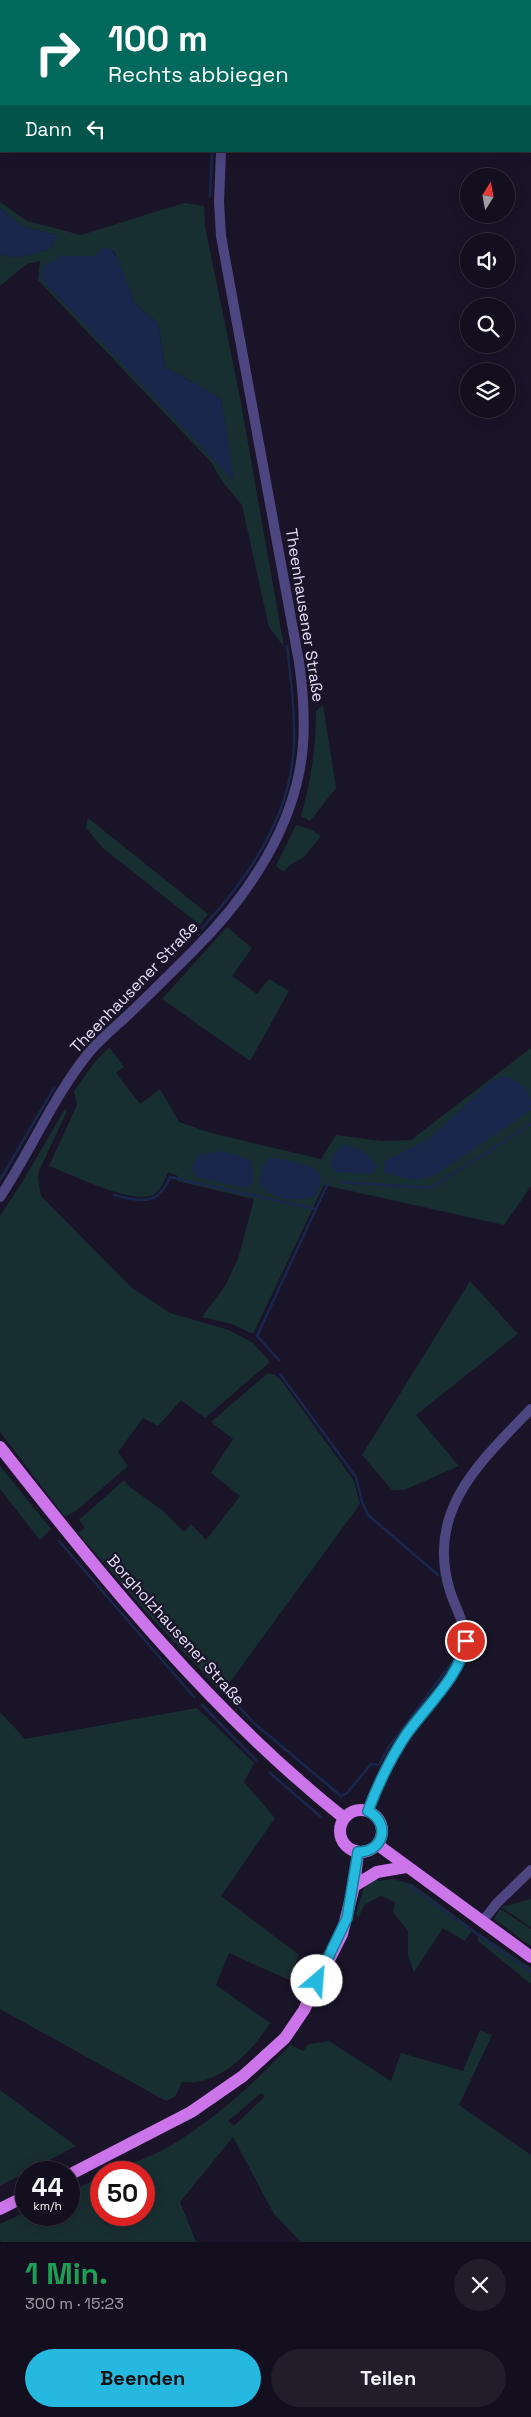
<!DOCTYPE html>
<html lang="de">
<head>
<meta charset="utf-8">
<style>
  body { margin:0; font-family:"Space Grotesk",sans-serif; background:#211d2b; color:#f1f3f6; height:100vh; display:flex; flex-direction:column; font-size:19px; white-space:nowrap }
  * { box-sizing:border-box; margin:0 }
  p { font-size:16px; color:#9d9ca4 }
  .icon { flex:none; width:28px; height:28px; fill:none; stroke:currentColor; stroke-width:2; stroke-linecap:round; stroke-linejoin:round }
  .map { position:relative; height:2242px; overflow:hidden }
  .drawer { display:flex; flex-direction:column; background:#140f1e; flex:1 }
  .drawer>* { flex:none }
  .top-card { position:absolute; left:0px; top:0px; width:531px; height:152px; box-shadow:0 2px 12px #0003,0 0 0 1px #332f3c; background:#00695c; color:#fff; overflow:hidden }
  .needle { width:32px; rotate:11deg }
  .tools { position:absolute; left:460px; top:168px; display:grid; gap:10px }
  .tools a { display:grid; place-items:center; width:55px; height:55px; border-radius:50%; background:#140f1e; box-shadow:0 2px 12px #0003,0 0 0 1px #332f3c; font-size:25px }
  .speed { position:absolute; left:15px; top:2161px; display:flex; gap:10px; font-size:25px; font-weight:700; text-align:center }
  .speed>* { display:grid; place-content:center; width:65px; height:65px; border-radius:50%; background:#140f1e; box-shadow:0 2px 12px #0003,0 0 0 1px #332f3c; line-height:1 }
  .speed small { font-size:12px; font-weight:400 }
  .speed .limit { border:8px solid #d22; background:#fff; color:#111 }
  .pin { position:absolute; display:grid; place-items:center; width:42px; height:42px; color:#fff; margin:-21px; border:2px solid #fff; border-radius:50%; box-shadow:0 1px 5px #0007 }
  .me { position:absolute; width:55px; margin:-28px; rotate:27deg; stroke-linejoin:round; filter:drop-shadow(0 0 4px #0008) }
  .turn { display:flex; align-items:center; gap:18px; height:105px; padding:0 25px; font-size:22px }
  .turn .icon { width:65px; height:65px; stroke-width:2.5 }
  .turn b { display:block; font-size:35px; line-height:42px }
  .then { display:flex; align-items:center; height:48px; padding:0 25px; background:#0003; gap:10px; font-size:19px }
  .round { display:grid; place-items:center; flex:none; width:52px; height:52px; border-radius:26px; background:#211d2b }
  .headline { display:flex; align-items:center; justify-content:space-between; height:85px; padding:0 25px }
  h1 { font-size:30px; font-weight:800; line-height:38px; color:#1e9e55 }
  .primary-button { display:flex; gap:10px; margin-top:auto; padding:10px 25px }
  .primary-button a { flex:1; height:58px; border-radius:30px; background:#26b9e0; color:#111; font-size:20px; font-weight:800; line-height:58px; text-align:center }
  .primary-button a+a { background:#211d2b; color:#f1f3f6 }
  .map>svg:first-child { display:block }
  .green { fill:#182f31; fill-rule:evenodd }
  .water { fill:#19274c }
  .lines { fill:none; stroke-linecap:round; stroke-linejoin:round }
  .stream { stroke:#19274c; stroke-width:2.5 }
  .minor { stroke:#4e4680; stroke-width:10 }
  .major { stroke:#cc75eb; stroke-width:12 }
  .route-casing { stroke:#197892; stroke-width:12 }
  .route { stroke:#26b9e0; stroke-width:9 }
  .labels { text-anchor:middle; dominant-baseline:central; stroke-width:4.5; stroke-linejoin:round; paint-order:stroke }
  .street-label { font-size:16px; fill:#e5dffa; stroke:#1a1428 }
</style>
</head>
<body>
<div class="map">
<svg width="531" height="2242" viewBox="0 0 531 2242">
  <rect width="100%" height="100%" fill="#1a1428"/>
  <path class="green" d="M0,202L27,221L81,235L184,203L204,206L205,226L240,398L284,647L269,627L242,505L222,481L211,462L38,280L40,261L27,264L0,286V254L16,258L50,249L57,235L23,227L0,208ZM114,251L135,304L158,323L165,367L221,398L233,480L60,256H97Z
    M323,705L336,788L310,821L301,816C311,781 316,748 316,711Z
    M88,818L208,914L200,925L103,848L86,828Z
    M296,825L310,829L321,836L304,857L290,865L284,872L276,866Z
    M227,927L252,948L232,976L257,994L269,979L289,991L250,1061L162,999Z
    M109,1047L124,1067L116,1073L140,1104L160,1089L179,1122L211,1133L321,1159L336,1135L381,1141L411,1140L531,1048V1186L504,1225L324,1185L253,1334L232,1324L202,1317L225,1286L238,1259L254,1199L177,1181L178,1176L168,1172C165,1180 161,1190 153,1195C132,1205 71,1174 49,1166L77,1105L74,1091L95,1062Z
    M65,1109L67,1111L39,1171L38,1178L41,1196L132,1288L170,1313L229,1330L253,1343L270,1362L205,1418L181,1400L158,1426L143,1418L118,1452L128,1466L77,1510L65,1517L0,1432V1216L24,1179Z
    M470,1281L518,1334L416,1415L459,1466L404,1490H392L362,1455Z
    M268,1373L275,1375L281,1380L354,1481L360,1504L222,1693L146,1612L78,1533L85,1528L79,1520L124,1480L131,1488L162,1510L184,1532L191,1524L206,1540L240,1496L211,1473L233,1439L211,1422Z
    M0,1466L51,1529L40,1540L0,1489Z
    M197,1708L254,1763L244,1782L275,1818L221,1896L299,1955L289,1980L229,1953L216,1985L270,2023C251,2053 219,2086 182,2082L175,2097L166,2101L0,2009V1712L25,1739Z
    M376,1877L378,1881L393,1879L412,1884L473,1929L465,1941L443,1928L414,1972L408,1955V1931L393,1912L395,1902L381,1896L365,1904L358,1918L356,1913L364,1888Z
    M531,1899V1927L501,1907Z
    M500,1909L531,1929V1946L494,1919Z
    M480,1934L531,1968V1984L477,1940Z
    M480,2030L492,2035L459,2105L531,2155V2242H301L274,2214L233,2137L180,2202L196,2242H1L0,2240V2224L26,2212V2215H69V2192L101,2177V2215H144V2172H111C129,2164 153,2156 170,2146C213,2121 256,2082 290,2045L303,2051L309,2044L329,2041L391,2081L401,2053L463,2071ZM261,2093L265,2096L234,2126L228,2121Z
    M0,2090L76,2146L0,2186Z"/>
  <path class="water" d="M0,208L23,227L57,235L50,249L16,258L0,254Z
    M109,248L117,257L135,304L158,323L165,367L221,398L234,481L43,281L41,275L43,267L60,256H96L101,249Z
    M506,1076C524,1083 531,1090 531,1110L433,1176L414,1180L384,1173L385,1161L429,1139L492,1080Z
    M343,1145C357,1146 371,1155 377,1167L372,1174L336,1172L331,1167L332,1156Z
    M221,1151L251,1160L253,1183L245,1188L197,1177L191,1169L199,1155Z
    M269,1158L288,1160L314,1168L322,1178L316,1196C294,1202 275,1201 259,1184L263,1165Z"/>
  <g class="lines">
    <path class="stream" d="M210,196L212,151
      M202,928C249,878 291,815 294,745C295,711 291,679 287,646
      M0,1180L54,1088
      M339,1182L431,1188L531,1124
      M114,1195C140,1201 158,1207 170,1177L315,1209
      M279,1360L257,1336L328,1183
      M280,1374L356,1477L362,1502L368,1515L438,1575
      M59,1541L194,1697
      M226,1693L255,1724L341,1796L347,1793L371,1764L379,1765L388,1748L453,1661L459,1647L457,1633
      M202,1705L256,1760
      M270,1773L321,1817
      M408,1885L531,1972"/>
    <path class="minor" d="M256,1V0
      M0,1197C30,1152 54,1096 87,1055C99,1040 114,1028 128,1015C150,994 171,973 193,951C248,897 297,824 303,745C305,717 303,690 299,662L221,236L219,202L221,151
      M368,1811C378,1784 390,1757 407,1733C426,1707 455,1681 464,1649C470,1631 455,1608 450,1591C425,1511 480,1462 531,1409
      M482,1922L497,1903L531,1870"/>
    <path class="major" d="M0,1447C104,1580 212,1713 344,1818
      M340 1831a21 21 0 1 1 42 0a21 21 0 1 1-42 0Z
      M378,1845L531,1957
      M354,1886L377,1872L406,1867
      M69,2175L191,2112L243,2076L285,2038L304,2010L342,1934L354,1886L358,1853
      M0,2209L26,2196"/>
  </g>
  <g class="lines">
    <g class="route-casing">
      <path id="route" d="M317,1981L347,1918L358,1852C384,1852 391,1823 368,1811C378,1784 390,1759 406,1735C426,1706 460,1677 466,1641"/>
    </g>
    <use href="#route" class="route"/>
  </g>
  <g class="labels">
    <g class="street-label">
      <text transform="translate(305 615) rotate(81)">Theenhausener Straße</text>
      <text transform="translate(134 987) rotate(-46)">Theenhausener Straße</text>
      <text transform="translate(176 1630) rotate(48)">Borgholzhausener Straße</text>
    </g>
  </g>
</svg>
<div class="tools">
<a><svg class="needle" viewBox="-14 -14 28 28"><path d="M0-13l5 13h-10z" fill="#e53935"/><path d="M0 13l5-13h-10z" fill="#9d9ca4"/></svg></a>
<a><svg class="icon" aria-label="sound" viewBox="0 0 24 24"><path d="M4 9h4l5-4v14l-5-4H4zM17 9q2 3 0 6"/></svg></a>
<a><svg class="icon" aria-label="search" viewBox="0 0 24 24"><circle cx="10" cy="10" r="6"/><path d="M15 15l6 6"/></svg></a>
<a><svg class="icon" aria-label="layers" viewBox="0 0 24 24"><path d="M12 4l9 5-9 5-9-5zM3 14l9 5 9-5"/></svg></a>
</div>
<div class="speed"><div>44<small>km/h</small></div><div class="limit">50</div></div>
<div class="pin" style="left:466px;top:1641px;background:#d93025"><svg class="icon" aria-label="arrive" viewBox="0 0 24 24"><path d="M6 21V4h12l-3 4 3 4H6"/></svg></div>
<svg class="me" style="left:317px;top:1981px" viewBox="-20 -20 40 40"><circle r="19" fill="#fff"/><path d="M0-13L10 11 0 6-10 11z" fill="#26b9e0"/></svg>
<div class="top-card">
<div class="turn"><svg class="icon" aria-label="right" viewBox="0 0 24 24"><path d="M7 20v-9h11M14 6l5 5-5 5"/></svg><div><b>100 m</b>Rechts abbiegen</div></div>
<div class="then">Dann<svg class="icon" aria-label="left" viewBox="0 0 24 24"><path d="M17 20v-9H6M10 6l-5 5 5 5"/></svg></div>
</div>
</div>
<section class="drawer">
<div class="headline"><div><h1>1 Min.</h1><p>300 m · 15:23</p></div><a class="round"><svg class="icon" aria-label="close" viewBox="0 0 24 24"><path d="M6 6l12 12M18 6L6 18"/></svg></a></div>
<div class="primary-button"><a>Beenden</a><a>Teilen</a></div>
</section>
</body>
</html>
